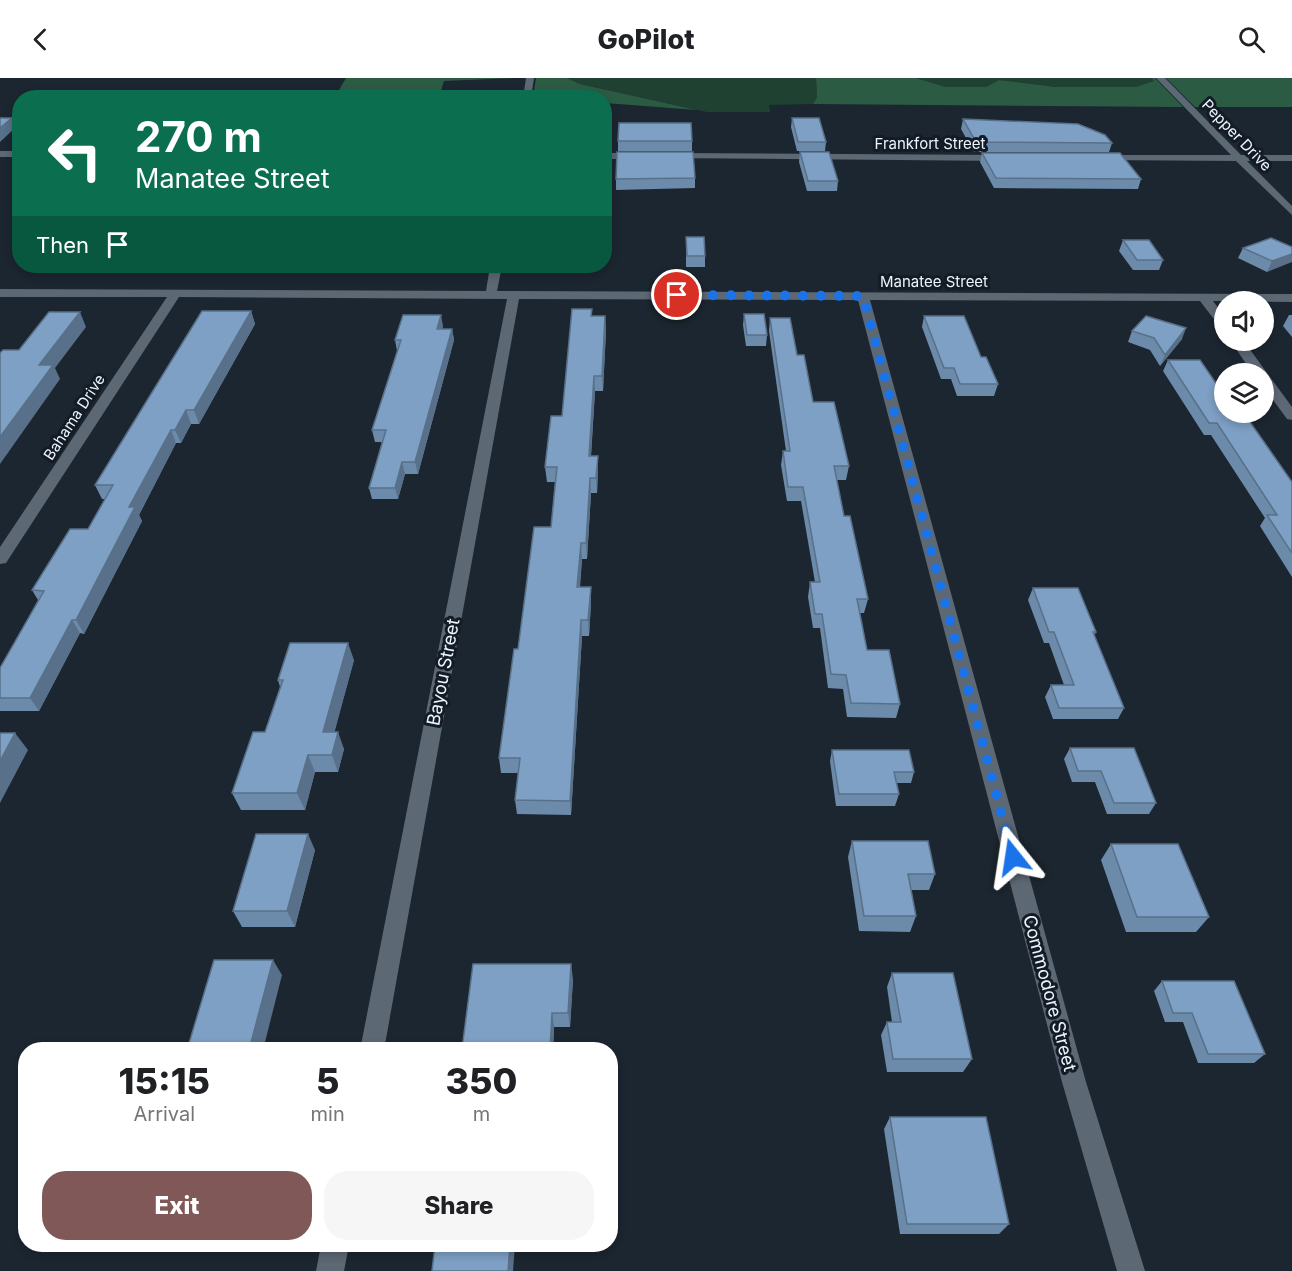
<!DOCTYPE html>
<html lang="en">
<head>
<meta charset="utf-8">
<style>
  body { margin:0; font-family:Inter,sans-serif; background:#f6f6f6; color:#202124; height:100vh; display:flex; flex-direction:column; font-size:22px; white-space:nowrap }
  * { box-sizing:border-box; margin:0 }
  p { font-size:20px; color:#757577 }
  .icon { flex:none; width:33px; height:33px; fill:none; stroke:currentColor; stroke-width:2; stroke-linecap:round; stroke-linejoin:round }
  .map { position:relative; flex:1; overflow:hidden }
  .side { position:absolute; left:18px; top:964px; width:600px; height:210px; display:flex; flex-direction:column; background:#fff; border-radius:24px; box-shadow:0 3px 9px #0003 }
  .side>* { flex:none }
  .hud { position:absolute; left:12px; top:12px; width:600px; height:183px; border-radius:24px; box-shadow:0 3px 9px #0003; background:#0b6e4f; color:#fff; overflow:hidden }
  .controls { position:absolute; left:1214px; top:213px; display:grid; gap:12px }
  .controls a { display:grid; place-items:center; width:60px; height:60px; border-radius:50%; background:#fff; box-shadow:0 3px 9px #0003; font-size:30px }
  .pin { position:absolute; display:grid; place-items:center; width:51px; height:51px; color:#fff; margin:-26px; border:3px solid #fff; border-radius:50%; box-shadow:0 2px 6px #0007 }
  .me { position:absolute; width:66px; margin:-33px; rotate:345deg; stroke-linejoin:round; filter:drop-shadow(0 0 4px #0008) }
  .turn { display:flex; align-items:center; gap:21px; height:126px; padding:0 24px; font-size:27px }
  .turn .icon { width:78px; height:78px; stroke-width:2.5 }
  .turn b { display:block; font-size:42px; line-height:51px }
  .then { display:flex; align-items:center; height:57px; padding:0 24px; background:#0003; gap:12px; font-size:22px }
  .eta { display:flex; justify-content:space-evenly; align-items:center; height:102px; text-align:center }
  .eta b { font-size:36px; font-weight:800; line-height:42px }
  .button { display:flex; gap:12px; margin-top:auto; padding:12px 24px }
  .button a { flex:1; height:69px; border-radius:24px; background:#805858; color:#fff; font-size:24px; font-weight:800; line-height:69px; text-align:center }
  .button a+a { background:#f6f6f6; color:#202124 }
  header { display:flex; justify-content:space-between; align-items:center; height:78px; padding:0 24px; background:#fff; font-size:27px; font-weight:800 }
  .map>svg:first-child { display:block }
  .green { fill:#1f4131 }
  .forest { fill:#2c5b44 }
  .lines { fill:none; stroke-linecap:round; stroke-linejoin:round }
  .street { fill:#5d6875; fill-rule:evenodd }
  .wall { fill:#6c8aa9 }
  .shaded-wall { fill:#587089 }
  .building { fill:#7ea0c4; stroke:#587089; stroke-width:1.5 }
  .route { stroke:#1a73e8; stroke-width:10; stroke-dasharray:0 18 }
  .labels { text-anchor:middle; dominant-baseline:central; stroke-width:6; stroke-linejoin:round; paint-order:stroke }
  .far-street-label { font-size:15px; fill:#edf4fb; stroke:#131c26 }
  .street-label { font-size:18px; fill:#edf4fb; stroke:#131c26 }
</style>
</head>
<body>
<header><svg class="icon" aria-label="back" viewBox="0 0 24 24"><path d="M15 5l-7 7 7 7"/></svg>GoPilot<svg class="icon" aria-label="search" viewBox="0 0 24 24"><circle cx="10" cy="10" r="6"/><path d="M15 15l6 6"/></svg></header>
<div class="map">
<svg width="1292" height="1193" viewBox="0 0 1292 1193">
  <rect width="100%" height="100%" fill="#1c2630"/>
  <path class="green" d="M567,0H816L817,19L813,26L769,27L770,34H707L580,6Z
    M916,0H1152L1155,3L1136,9H1056L999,2L986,9H946Z"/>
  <path class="forest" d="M346,0H513L444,3L439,19H335Z
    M536,0H567L580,6L697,32L605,25L604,20L533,19Z
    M816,0H916L946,9H986L999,2L1056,9H1136L1154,3L1152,0H1155L1183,29L813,26L817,19Z
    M1166,0H1292V29H1195Z"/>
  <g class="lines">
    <path class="street" d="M526,0H534L531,20H523Z
      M1156,0H1165L1241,77H1292V83H1247L1292,128V137L1236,83L1098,82L1096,80L1101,77H1231Z
      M0,73H20V79H0Z
      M604,75H642L647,78L642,81H604Z
      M669,75L1005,77L1010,80L1005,83L666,80V76Z
      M490,188H502L497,213L1292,216V224L1213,223L1224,238V250L1220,249L1200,223L870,222L1086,1004L1145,1193H1117L1062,1004L858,222L519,221L384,972H360L507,221L179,219L6,485L0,486V469L167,219H0V211L486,213Z
      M1230,262H1243L1292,329V342L1287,341L1263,308V296H1253Z
      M321,1167H349L344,1193H316Z"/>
  </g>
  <path class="wall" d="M792,40L826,64L825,73H797L791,49Z
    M963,41L1112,65L1109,74H974L961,51Z
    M618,63H692V73H618Z
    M800,74L838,103L837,113H807L799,84Z
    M982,75L1141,101L1138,111L994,110L980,84Z
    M695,100V110L616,112V101Z
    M686,159L705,178V189H686Z
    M1123,162L1163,182L1159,192H1133L1119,173Z
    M1292,169L1267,194L1238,180L1243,170Z
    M411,188H432L431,192H412Z
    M251,233L255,246L199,346H191L181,365H176L139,437L142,443L84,556L80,555L39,633H0V590L38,522L32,512L88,451L105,421H102L95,407Z
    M744,236L767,257L766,268H746L743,247Z
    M1289,237H1292V259L1283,248Z
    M592,238H605L606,253L603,313H595L591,378L598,393L597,415H591L587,481H582L580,509H591V525L589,558H582L571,737L517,736L515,722L518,695H501L499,680L518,571L551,449L555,404H547L545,389L562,338Z
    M924,238L981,279L998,306L994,318H957L951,301H941L922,249Z
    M770,240L797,277L813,324L849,388L846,402H837L844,438L868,521L864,535H860L867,572L900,626L896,640L847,639L843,611L828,610L820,550H813L808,519L810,504H815L801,423H787L781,387L783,373H786L769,253Z
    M443,248L442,251H452L454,262L418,396H405L398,421H372L369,410L382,364H375L372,352L397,273L395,262Z
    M1132,253L1182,261L1160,288L1150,272L1128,264Z
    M1168,282L1224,334L1292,404V499L1260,448L1265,440L1211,357H1204L1163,293Z
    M1033,510L1096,554L1094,558L1124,630L1118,641H1053L1045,619L1051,607H1064L1049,565H1044L1028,522Z
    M354,582L334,654L344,671L338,694H315L305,732H241L232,715L265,654L280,609L278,602Z
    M1070,670L1156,725L1149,736H1107L1095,704H1072L1064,681Z
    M832,672L914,694L911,705H897L899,716L895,728H836L830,683Z
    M852,763L935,796L929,812H911L916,838L910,854L859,853L848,779Z
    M1111,766L1209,839L1196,854H1126L1101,782Z
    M315,772L295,849H242L233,833Z
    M473,886L573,901L570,949H554L553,972H462Z
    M892,895L972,981L963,994H887L881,957L887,944H892L887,909Z
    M1162,903L1265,976L1254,985H1198L1183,944H1165L1154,913Z
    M890,1039L1009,1146L999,1156H900L884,1051Z"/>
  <path class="shaded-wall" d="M12,40L16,49L0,64V50Z
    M1292,176V184L1267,194L1272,183Z
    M251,233L255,246L199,346L194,332Z
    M80,234L86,249L55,290L60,301L0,386V359L39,287Z
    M441,237L443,248L439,262L437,251Z
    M605,238L606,253L603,313L602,298Z
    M1186,250L1182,261L1160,288L1165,277Z
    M452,251L454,262L418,396L415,384Z
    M594,298L595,313L590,393L589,378Z
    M186,332L191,346L181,365L175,352Z
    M171,352L176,365L139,437L142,443L84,556L76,542L129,429Z
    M598,378V393L597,415L596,400Z
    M402,384L405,396L398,421L395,410Z
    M590,400L591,415L587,481L586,465Z
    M581,465L582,481L578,525L577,509Z
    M591,509V525L589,558L588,542Z
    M72,542L80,555L39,633L30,620Z
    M581,542L582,558L571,737L570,723Z
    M348,565L354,582L330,671L323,654Z
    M338,654L344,671L338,694L332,677Z
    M15,655L28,672L0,725V683Z
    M308,677L315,694L305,732L297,715Z
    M308,756L315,772L295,849L287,833Z
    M273,882L282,897L263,972H249Z
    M571,886L573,901L570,949L568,935Z
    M552,935L554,949L553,972H550Z
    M510,1167H515L513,1193H508Z"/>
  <path class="building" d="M0,40H12L0,50Z
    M792,40H819L826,64H798Z
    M963,41L1078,46L1105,57L1112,65L976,64Z
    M619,45H691L692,63H618Z
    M617,74H693L695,100L616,101Z
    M800,74H829L838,103H808Z
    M982,75H1120L1141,101L996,100Z
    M686,159H704L705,178H687Z
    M1271,160L1292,169V176L1272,183L1243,170Z
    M1123,162H1149L1163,182H1137Z
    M572,231H592L591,238H605L602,298H594L589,378H598L596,400H590L586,465H581L577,509H591L588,542H581L570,723L515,722L520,680H499L514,571H518L534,449H551L557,389H545L551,338H562Z
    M202,233H251L194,332H186L175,352H171L129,429H135L76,542H72L30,620H0V590L44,513L32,512L70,451H88L113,407H95Z
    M49,234H80L39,287H53L0,359V275L3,272H19Z
    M744,236H764L767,257H747Z
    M403,237H441L437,251H452L415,384H402L395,410H369L386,352H372L401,262H395Z
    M924,238H964L981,279H986L998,306H960L954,290H944Z
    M1146,238L1186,250L1165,277L1154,260L1132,253Z
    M770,240H790L797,277H804L813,324H834L849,388H834L844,438H850L868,521H857L867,572H889L900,626L851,625L846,597L831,596L822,536H815L810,504H820L803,409H788L783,373H790Z
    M1168,282H1200L1224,317V334H1243L1292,404V475L1267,437H1277L1217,345H1209Z
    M1033,510H1078L1096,554H1093L1124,630H1059L1051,607H1074L1054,554H1049Z
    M290,565H348L323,654H338L332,677H308L297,715H232L253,654H265L283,602H278Z
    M0,655H15L0,683Z
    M1070,670H1134L1156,725H1114L1101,693H1078Z
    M832,672H909L914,694H894L899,716H839Z
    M256,756H308L287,833H233Z
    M852,763H928L935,796H908L916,838H864Z
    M1111,766H1178L1209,839H1137Z
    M214,882H273L249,972H187Z
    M473,886H571L568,935H552L550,971H462Z
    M892,895H953L972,981H893L887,944H901Z
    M1162,903H1234L1265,976H1208L1192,935H1173Z
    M890,1039H986L1009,1146H907Z
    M435,1167H510L508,1193H432Z"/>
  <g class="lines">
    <path class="route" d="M677,217L863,218L1013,779"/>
  </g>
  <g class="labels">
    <g class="far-street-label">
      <text transform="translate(1237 57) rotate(46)">Pepper Drive</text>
      <text x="930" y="65">Frankfort Street</text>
      <text x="934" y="203">Manatee Street</text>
      <text transform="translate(74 339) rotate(-57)">Bahama Drive</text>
    </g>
    <g class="street-label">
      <text transform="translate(443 594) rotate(-79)">Bayou Street</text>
      <text transform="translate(1050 915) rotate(75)">Commodore Street</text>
    </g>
  </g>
</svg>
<div class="controls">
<a><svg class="icon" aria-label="sound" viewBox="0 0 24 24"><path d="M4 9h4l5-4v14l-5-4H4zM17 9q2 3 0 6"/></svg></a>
<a><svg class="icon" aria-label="layers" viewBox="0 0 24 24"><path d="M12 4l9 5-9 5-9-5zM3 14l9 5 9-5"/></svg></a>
</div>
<div class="pin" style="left:677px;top:217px;background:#d93025"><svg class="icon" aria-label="arrive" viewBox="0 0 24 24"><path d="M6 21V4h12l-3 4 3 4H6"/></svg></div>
<svg class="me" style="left:1013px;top:779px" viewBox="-20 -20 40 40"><path d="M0-17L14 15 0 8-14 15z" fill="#1a73e8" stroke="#fff" stroke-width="4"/></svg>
<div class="hud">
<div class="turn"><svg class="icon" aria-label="left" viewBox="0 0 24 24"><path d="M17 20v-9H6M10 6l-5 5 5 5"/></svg><div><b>270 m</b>Manatee Street</div></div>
<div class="then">Then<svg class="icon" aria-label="arrive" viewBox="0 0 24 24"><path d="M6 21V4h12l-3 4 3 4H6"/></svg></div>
</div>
<section class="side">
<div class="eta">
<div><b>15:15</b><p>Arrival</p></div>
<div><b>5</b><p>min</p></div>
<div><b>350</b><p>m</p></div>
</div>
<div class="button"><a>Exit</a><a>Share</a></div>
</section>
</div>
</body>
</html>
